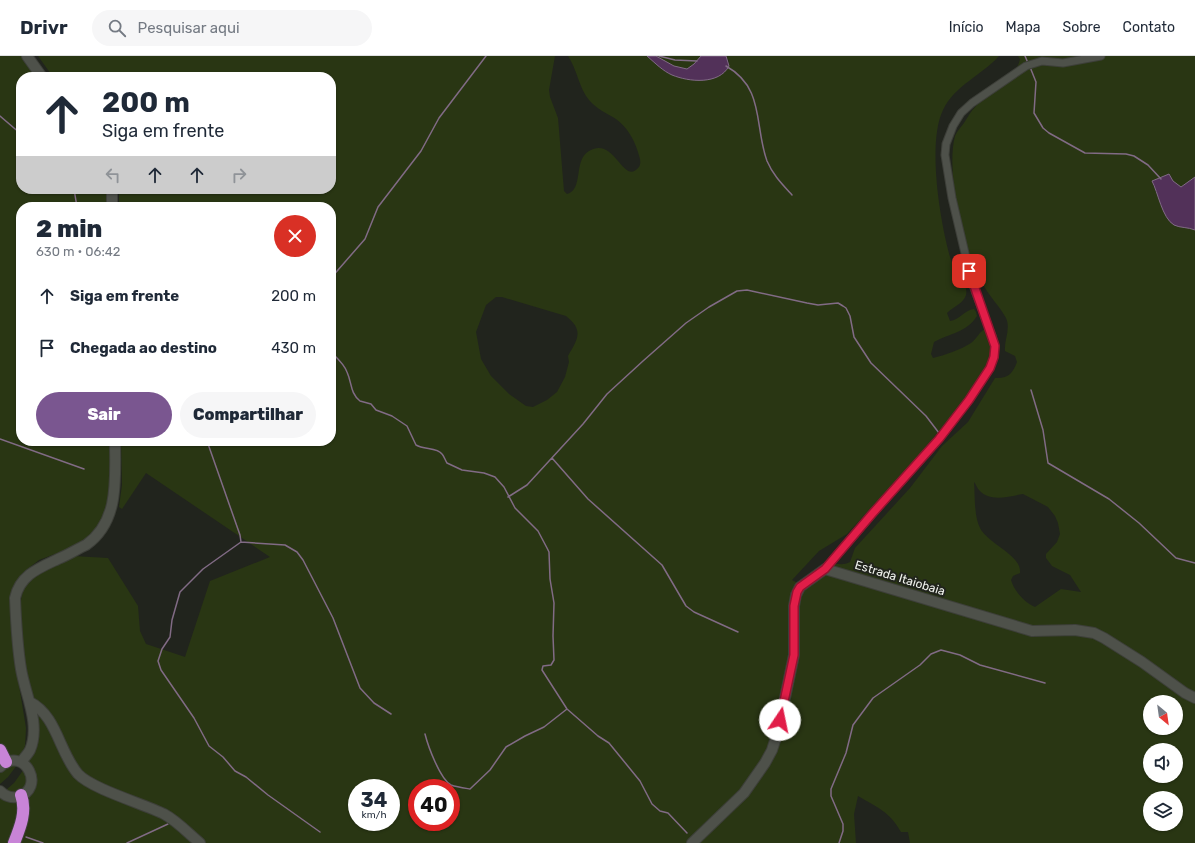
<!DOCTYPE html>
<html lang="pt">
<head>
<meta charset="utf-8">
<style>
  body { margin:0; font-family:Rubik,sans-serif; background:#f6f6f7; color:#1f2937; height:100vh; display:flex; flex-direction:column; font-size:15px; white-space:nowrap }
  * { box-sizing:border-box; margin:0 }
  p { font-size:13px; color:#747a83 }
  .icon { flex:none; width:22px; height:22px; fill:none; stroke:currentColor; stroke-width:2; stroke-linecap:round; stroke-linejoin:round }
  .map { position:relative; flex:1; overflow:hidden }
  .sheet { position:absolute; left:16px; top:146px; width:320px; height:244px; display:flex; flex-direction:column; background:#fff; border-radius:16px; box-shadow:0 1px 3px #0004 }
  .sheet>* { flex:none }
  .banner { position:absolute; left:16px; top:16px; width:320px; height:122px; border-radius:16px; box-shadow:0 1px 3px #0004; background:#fff; color:#1f2937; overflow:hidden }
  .needle { width:26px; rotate:151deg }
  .controls { position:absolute; left:1143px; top:639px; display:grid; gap:8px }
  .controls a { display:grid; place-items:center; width:40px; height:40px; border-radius:50%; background:#fff; box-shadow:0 1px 3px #0004; font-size:20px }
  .speed { position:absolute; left:348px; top:723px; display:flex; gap:8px; font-size:20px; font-weight:700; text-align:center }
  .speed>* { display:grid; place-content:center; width:52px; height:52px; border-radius:50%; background:#fff; box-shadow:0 1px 3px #0004; line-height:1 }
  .speed small { font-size:10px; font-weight:400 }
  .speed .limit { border:6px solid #d22; background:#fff; color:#111 }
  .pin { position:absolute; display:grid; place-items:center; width:34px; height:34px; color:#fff; margin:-17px; border-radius:8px; box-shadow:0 2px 6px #0006 }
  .me { position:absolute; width:44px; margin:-22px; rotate:11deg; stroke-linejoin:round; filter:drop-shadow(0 0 3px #0008) }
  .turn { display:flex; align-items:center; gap:14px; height:84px; padding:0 20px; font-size:18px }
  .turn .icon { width:52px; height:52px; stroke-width:2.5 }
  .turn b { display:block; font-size:28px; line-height:34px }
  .lanes { display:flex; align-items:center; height:38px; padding:0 20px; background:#0003; justify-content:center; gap:20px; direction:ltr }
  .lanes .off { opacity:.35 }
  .round { display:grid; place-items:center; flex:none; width:42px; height:42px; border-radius:21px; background:#f6f6f7 }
  .summary { display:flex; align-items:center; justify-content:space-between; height:68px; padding:0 20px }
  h1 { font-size:24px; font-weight:800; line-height:30px }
  .button { display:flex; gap:8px; margin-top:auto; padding:8px 20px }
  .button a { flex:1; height:46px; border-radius:24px; background:#7a5690; color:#fff; font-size:16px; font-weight:800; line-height:46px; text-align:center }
  .button a+a { background:#f6f6f7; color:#1f2937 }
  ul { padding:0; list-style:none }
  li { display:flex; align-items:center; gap:12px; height:52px; padding:0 20px }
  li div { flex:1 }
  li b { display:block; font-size:15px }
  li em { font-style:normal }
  header { display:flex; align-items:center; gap:24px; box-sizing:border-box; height:56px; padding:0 20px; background:#fff; border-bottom:1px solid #e0e1e3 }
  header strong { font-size:19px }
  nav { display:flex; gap:22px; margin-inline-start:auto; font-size:14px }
  .search { width:280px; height:36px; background:#f6f6f7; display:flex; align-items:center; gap:10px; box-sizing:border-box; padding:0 14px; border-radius:22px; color:#747a83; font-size:15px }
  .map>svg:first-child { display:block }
  .green { fill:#293613; fill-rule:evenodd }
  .water { fill:#523159; stroke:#816b85 }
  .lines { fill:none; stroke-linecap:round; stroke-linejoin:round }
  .stream { stroke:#816b85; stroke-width:1.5 }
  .street-casing { stroke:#3d3f39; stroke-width:9 }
  .secondary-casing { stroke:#3d3f39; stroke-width:12 }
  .highway-casing { stroke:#3d3f39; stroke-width:14 }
  .street { stroke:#4e514a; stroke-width:7 }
  .secondary { stroke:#4e514a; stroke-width:10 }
  .highway { stroke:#c884d7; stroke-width:12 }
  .route-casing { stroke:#92132f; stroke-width:10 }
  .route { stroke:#e11d48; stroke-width:7 }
  .labels { text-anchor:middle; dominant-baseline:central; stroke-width:4; stroke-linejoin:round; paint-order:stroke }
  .street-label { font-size:12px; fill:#eff1ec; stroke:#21241d }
</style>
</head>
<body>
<header>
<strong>Drivr</strong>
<div class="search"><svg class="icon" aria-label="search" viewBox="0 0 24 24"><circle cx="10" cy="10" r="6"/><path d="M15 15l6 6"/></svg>Pesquisar aqui</div>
<nav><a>Início</a><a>Mapa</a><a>Sobre</a><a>Contato</a></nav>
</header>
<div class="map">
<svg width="1195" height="787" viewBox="0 0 1195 787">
  <rect width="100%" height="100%" fill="#21241d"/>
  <path class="green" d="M0,0H27L43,21H21V133H110V151H21V385H113L111,448L96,476L76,490L39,504L25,515L16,526L12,547L13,593L26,672L25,690L17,709L8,721L0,728Z
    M38,0H555L549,34L550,41L558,62L564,135L567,138C584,134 573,104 589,95C615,79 623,131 639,111C642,106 639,100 638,96C634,83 627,71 616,63C606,57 597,53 589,44C579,32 577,13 568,0H647C654,6 660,12 667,16C685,27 711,26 727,13L729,5L726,0H999C981,20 955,29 943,54C927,87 940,165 950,201C953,213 969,226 966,239C964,247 953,251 947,257L950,265C960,264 964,254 974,253L976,256L977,260C966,277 950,277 934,286L931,298L933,302C945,299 960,294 971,287C977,283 980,274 987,272L994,299L967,342L907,413L847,478L819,495L792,524L803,530C810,516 819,508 835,508C841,508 845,509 850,506L855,492L910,432L942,390L968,366L995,322C1008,323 1013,317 1017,306L1015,300L1005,295C1004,284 1011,273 1006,262C1000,251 991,242 985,232C965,199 945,118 955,80C957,75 961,71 964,67C967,62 971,55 976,50C990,35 1016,24 1020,3L1018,0H1195V121L1181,131L1173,125L1169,118L1152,125L1158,141L1175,169L1185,170L1195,174V787H910L908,776H901C890,756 877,751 858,740L854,758L856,787H0V739L14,727L24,713L33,692L21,592L20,548L24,530L31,522L73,500L108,502L138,550L140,575L146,588L185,601L210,525L270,501L146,417L122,453L119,451L122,429L121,385H331V151H119V133H331V21H53ZM496,241H502L566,260C584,274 578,283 568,300L569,306L565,321L557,336L547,344L533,351L526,350L509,338L491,320L481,303L476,276L486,249ZM974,426C976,428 977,432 979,434C990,447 1010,440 1023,438L1048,451L1055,460L1058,467L1060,478L1057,486L1046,498V502L1052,510L1070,519L1081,536L1061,533L1035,551C1025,547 1014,535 1011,524L1013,520L1020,517C1022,499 988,488 980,472C974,461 975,439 974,426ZM1150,646H1176V672H1150ZM1150,694H1176V720H1150ZM357,732H391V766H357ZM417,732H451V766H417ZM1150,742H1176V768H1150Z
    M656,0H701C698,3 696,7 692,10C681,17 665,7 656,0Z"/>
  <path class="water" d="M647,0H656L674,10L687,13L694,8L701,0H726L729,10C719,29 689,26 672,19C663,15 655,7 647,0Z
    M1169,118L1173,125L1181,131L1195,121V174C1188,171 1180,172 1174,169C1162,162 1158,136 1152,125Z"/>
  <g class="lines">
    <path class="stream" d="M659,0L675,4L697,5
      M1025,0L1028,7
      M726,10C765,32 754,69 767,105C773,119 782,128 792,139
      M1030,11L1036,26L1034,57L1043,72L1049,77L1085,97L1126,98L1134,100L1148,109L1161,123
      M0,60L21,78
      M74,133L77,151
      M331,222L365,183L378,151L421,95L439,62L486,0
      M331,296C337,302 344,308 347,316C352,327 350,337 360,345L371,348L376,354L392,360L407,370L416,389C424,394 437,391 442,398C444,400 445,404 447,407L462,414L484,417L495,421L504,431L515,452L538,475L547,492L549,496L550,523L554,547L553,580L554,604L551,609L543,610L542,614L567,653L598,680L609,687L640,725L652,748L660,755L668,757L687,777
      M1031,334L1043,374L1048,407L1109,443L1139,467L1176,502L1195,507
      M0,383L84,413
      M207,385L240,479L241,486
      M552,402L588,443L662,509L686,550L694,556L738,576
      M508,441L527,429L583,368L607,338L643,305L686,267L709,251L737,235L747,234L807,247L818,249L838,247L843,250L846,252L850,260L854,281L871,307L926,360L939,377
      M425,678C428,690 440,723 451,729C457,731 464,732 470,733L490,714L506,691L525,680L544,671L567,653
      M320,776L268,739L246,721L235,715L223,701L209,690L194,662L161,614L158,605L162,593L170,581L172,564L180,536L203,513L241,486L285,489L297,496L303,504L333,562L360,632L374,647L391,658
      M26,781L43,787
      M127,787L168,768
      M839,787L843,775V768L831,740V733L846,697L853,669L873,642L920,609L931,598L941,594L960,599L980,609L1045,627"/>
    <g class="street-casing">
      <path id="street" d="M825,513L872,458L939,383L969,344L990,312L994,301L995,291L992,280L972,227L952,142L945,99L946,88L953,70L961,57L972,47L1026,10L1042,5L1063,7L1101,0"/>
    </g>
    <g class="secondary-casing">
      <path id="secondary" d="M27,0L42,21
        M112,133V151
        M30,646C57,660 59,696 78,718C92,733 144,748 164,758C177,765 188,777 200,787
        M21,706C24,702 28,698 30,694C41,668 25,638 21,613C17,589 16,566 15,542C20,519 39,512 58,503C68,499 77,493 86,489C120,465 115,422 115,385
        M0,711C25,688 47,734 17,741C11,742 5,740 0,735
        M692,787L744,737L765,707L772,694L778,675L794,599V550L796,539L800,531L825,513L1032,575L1075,574L1094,577L1104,582L1142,606L1185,637L1195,642"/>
    </g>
    <g class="highway-casing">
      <path id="highway" d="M0,694L6,706
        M14,787C20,772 27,755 21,739"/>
    </g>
    <use href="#street" class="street"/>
    <use href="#secondary" class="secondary"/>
    <use href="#highway" class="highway"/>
  </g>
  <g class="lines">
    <g class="route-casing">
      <path id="route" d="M780,664L794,599V550L797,536L800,531L825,513L872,458L939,383L969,344L990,312L994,301L995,290L969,215"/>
    </g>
    <use href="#route" class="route"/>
  </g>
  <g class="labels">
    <g class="street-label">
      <text transform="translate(900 522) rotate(17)">Estrada Itaiobaia</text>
    </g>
  </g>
</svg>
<div class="controls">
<a><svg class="needle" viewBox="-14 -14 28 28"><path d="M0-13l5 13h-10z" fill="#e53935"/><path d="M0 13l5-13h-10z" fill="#747a83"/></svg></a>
<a><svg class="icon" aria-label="sound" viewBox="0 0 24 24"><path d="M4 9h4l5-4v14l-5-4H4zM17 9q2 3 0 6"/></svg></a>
<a><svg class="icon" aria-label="layers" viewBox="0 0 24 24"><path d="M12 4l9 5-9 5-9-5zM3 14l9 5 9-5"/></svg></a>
</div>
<div class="speed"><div>34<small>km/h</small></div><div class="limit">40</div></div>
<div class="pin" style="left:969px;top:215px;background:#d93025"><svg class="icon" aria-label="arrive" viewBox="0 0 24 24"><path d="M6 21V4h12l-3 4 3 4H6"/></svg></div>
<svg class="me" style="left:780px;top:664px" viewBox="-20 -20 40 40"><circle r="19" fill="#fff"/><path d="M0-13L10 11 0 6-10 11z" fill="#e11d48"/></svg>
<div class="banner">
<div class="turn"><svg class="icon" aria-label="ahead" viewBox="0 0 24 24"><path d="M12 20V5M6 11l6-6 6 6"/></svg><div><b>200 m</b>Siga em frente</div></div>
<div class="lanes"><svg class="icon off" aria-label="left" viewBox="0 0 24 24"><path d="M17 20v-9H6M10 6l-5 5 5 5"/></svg><svg class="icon" aria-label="ahead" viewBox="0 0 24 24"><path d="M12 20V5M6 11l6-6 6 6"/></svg><svg class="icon" aria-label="ahead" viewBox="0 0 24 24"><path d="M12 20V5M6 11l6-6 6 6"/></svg><svg class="icon off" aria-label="right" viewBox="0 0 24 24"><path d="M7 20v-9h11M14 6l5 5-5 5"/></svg></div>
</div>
<section class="sheet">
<div class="summary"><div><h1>2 min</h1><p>630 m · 06:42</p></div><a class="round" style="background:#d93025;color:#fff"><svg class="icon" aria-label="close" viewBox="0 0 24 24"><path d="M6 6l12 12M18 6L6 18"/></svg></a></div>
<ul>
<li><svg class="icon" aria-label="ahead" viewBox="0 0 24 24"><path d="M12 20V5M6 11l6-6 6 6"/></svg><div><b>Siga em frente</b></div><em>200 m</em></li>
<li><svg class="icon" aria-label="arrive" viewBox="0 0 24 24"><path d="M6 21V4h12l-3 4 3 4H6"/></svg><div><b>Chegada ao destino</b></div><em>430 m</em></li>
</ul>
<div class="button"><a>Sair</a><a>Compartilhar</a></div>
</section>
</div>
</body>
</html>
